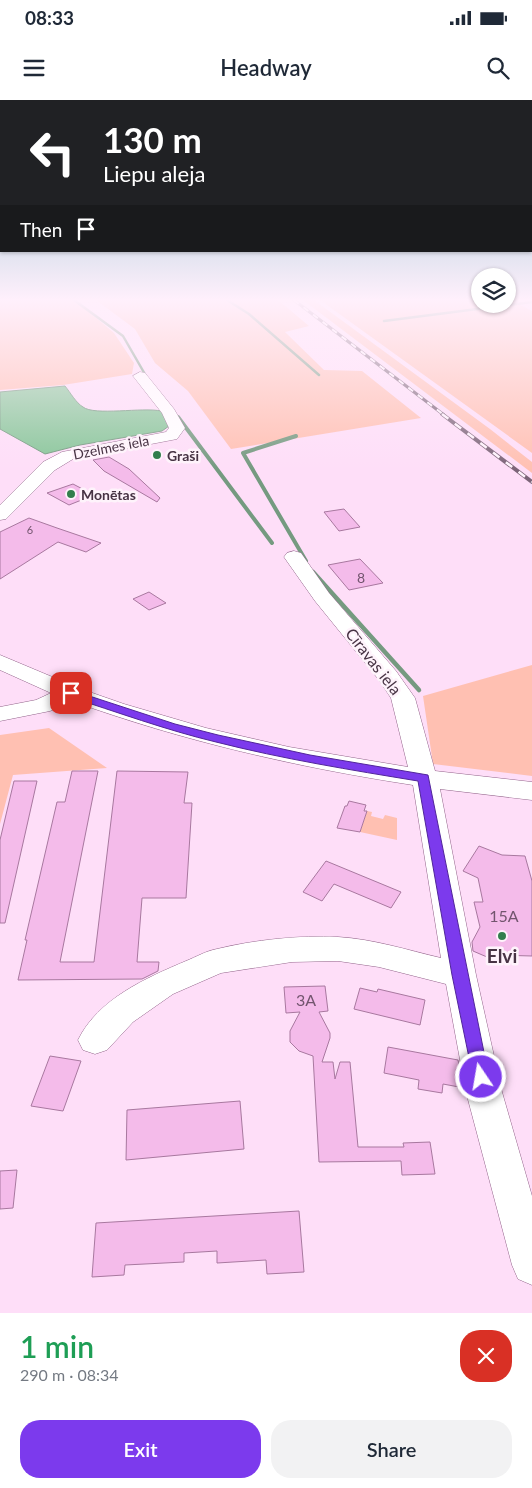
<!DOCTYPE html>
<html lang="en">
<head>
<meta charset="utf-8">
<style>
  body { margin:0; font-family:Lato,sans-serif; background:#f2f2f3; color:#1f2937; height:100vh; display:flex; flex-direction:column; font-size:19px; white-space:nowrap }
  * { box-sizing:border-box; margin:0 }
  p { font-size:16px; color:#747a83 }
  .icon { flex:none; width:28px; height:28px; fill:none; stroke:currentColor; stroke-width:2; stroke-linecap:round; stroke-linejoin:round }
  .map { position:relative; height:1213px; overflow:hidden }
  .sheet { display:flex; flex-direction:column; background:#fff; flex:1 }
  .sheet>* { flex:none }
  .guide { position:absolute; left:0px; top:0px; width:532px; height:152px; box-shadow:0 1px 4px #0004; background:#202124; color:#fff; overflow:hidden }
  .buttons { position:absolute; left:471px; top:168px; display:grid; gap:10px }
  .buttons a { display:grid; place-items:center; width:45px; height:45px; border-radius:50%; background:#fff; box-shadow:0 1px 4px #0004; font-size:25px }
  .pin { position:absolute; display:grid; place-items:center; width:42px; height:42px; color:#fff; margin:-21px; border-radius:10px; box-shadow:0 2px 8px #0006 }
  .me { position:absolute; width:55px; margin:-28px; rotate:348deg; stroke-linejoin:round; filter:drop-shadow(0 0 4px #0008) }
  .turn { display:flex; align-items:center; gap:18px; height:105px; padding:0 20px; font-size:22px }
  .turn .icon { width:65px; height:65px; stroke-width:2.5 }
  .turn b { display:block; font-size:35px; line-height:42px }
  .then { display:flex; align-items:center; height:48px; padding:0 20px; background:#0003; gap:10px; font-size:19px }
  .round { display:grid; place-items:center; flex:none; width:52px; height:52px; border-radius:20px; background:#f2f2f3 }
  .overview { display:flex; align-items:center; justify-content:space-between; height:85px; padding:0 20px }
  h1 { font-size:30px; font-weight:600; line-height:38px; color:#1e9e55 }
  .button { display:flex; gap:10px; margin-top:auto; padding:10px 20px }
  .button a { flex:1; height:58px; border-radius:20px; background:#7c3aed; color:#fff; font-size:20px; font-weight:600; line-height:58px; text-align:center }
  .button a+a { background:#f2f2f3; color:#1f2937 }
  .status { display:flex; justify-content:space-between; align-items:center; height:35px; padding:0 25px; background:#fff; direction:ltr }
  .status svg { height:14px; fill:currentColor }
  header { display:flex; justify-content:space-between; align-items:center; height:65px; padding:0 20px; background:#fff; font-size:22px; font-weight:600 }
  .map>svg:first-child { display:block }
  .green { fill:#ffc0b2 }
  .water { fill:#89c69a; stroke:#759a80 }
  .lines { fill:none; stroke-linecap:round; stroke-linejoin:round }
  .stream-far2 { stroke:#759a80; stroke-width:2.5 }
  .stream-far1 { stroke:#759a80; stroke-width:4 }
  .stream { stroke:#759a80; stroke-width:4.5 }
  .building { fill:#f4bbea; stroke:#a8789f }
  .minor-casing { stroke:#92648a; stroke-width:1 }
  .minor { fill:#fff; fill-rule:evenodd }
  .rail-far1-casing { stroke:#7c6478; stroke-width:3 }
  .rail-casing { stroke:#7c6478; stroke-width:4 }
  .rail-far1 { stroke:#fef3fb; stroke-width:2; stroke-dasharray:6; stroke-linecap:butt }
  .rail { stroke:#fef3fb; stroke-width:2.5; stroke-dasharray:8; stroke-linecap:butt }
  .route { fill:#7c3aed; stroke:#51269a }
  .poi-dot { fill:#327e4d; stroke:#fef3fb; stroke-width:2 }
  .labels { text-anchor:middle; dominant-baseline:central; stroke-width:5; stroke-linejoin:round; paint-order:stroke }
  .far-number-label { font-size:11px; fill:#72556e }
  .far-street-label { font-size:14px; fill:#473344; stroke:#fef3fb }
  .far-poi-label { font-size:14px; font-weight:bold; fill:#473344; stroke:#fef3fb; text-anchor:start }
  .number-label { font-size:14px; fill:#72556e }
  .street-label { font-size:16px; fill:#473344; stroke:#fef3fb }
  .near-number-label { font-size:16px; fill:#72556e }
  .near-poi-label { font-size:19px; font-weight:bold; fill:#473344; stroke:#fef3fb }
</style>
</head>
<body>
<div class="status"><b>08:33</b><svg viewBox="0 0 49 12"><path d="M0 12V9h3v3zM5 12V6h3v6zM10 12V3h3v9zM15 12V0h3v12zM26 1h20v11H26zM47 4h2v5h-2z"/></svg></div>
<header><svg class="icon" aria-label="menu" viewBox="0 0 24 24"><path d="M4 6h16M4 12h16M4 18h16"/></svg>Headway<svg class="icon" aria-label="search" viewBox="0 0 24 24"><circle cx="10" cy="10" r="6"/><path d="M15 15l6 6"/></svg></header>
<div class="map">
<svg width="532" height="1213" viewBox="0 0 532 1213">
  <rect width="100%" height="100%" fill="#fedef8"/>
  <path class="green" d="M0,200H75L114,233L134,263L132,274L63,285L0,290Z
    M96,200H278L309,226L285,232L324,270L362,271L421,318L231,349L188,291L155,263L135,229Z
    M303,200H314L490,329L532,362V373Z
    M320,200H480V204H508V200H511L532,211V353Z
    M532,565V676L433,664L423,596Z
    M49,628L107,668L13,675L0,724V635Z
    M367,711L372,712L371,716L383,719L385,715L397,718V740L360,732Z"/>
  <path class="water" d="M65,286C70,292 76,303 83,307C94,316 143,307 161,311L169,326L162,331L80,345L45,354L0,329V292Z"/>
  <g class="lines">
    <path class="stream-far2" d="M74,200L123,236L146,276
      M227,200L249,214L319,275
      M384,221L532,202"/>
    <path class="stream-far1" d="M178,317L272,443
      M296,336L243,353L306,461"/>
    <path class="stream" d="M313,472L419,590"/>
  </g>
  <path class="building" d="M109,357L129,369L160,398L157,402L104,371L93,360Z
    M73,384L94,395L69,405L47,393Z
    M344,409L360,427L339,431L324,412Z
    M29,418L57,428L101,443L86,452L58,442L0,479V432Z
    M360,459L383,483L349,490L328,465Z
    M149,492L166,503L149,510L133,499Z
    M72,671H98L60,862H94L117,671L188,672L184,703H192L186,798H142L137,862H159L158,871L142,879L18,880L27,840H25L57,702H65Z
    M14,681H37L5,823H0V740Z
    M349,701L366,705L364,711H367L360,732L337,728L345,706H347Z
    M479,746L502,755L525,756L532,781V856L496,855L494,860L473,851L472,842L480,827L474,802H483L478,778L463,771Z
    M326,761L401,792L391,808L334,784L322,801L303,792Z
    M325,886L328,911L319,912L330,933V938L322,962H333L335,979L340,962H350L358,1047H404L403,1043L430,1042L435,1074L402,1075L401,1061L319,1062L313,956L299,951L290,942V931L300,912L286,913L284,887Z
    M360,888L377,892L378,889L425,900L420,925L354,909Z
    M388,947L458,960L460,970L459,987L443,984L442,993L418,989L419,980L384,973Z
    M50,956L81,961L63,1011L31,1006Z
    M240,1001L244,1049L126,1060L127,1010Z
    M17,1070L13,1108L0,1109V1071Z
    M299,1111L304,1172L267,1174L266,1160L217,1163V1151L184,1153V1162L125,1165L124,1175L92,1177L96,1123Z"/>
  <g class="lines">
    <g class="minor-casing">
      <path id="minor" d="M140,272L145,273L174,309L185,328L177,339L73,359L55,370L6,419L0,420V405L43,362L62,352L166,332L169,328L162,313L133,276Z
        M294,451L301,453L329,493L396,571L415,598L435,671L532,682V700L440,689L476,875L502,992L532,1096V1185L518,1179L512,1165L466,992L446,884L379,867L338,861L292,862L221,873L173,894L133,922L107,950L95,954L83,950L78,940C98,899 146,878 186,861C196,857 206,851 217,849C253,840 301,835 338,837C373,839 407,850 441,858L413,685C296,667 183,641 72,601L50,611L0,621V607L36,600L51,593L0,570V555L81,589L124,604L206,628L289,647L408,667L391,598L379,580L315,501L284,457L287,453Z"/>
    </g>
    <use href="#minor" class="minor"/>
    <g class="rail-far1-casing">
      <path id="rail-far1" d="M294,200L444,315"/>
    </g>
    <g class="rail-casing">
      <path id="rail" d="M442,314L532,382"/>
    </g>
    <use href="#rail-far1" class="rail-far1"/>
    <use href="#rail" class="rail"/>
  </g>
  <linearGradient id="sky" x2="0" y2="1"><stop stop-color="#82bbc9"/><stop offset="0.54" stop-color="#fff0fc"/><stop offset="1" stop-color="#fff0fc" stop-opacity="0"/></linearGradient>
  <rect width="532" height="370" fill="url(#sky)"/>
  <path class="route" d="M71,590L175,624L218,635L310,655L428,675L489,977L487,982L481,984L475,982L473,977L452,875L418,681C351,670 283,659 216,642C166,630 117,612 67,596L66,593L67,591Z"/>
  <g class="poi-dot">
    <circle cx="157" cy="355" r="5"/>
    <circle cx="71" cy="394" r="5"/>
    <circle cx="502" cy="836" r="5"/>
  </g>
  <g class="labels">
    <g class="far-number-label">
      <text x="30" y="429">6</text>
    </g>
    <g class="far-street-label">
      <text transform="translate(111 347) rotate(-11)">Dzelmes iela</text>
    </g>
    <g class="far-poi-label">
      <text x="167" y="355">Graši</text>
      <text x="81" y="394">Monētas</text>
    </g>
    <g class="number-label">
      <text x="361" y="477">8</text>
    </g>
    <g class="street-label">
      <text transform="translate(374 561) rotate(52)">Cīravas iela</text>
    </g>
    <g class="near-number-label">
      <text x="504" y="815">15A</text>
      <text x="306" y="899">3A</text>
    </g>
    <g class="near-poi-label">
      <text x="502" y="855">Elvi</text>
    </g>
  </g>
</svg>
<div class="buttons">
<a><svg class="icon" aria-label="layers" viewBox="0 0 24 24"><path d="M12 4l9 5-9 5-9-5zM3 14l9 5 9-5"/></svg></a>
</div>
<div class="pin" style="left:71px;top:593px;background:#d93025"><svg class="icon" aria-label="arrive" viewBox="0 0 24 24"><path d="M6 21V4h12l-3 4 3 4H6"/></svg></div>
<svg class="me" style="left:481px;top:977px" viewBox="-20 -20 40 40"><circle r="17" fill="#7c3aed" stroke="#fff" stroke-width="3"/><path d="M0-11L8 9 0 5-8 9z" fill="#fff"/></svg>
<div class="guide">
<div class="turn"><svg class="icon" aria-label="left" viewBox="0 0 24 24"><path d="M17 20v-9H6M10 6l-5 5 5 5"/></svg><div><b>130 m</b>Liepu aleja</div></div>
<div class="then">Then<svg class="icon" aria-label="arrive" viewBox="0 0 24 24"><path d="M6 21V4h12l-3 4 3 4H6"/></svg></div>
</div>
</div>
<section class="sheet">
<div class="overview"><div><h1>1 min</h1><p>290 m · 08:34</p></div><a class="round" style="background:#d93025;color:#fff"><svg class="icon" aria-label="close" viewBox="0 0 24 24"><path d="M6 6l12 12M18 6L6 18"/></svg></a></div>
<div class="button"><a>Exit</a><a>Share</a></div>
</section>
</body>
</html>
